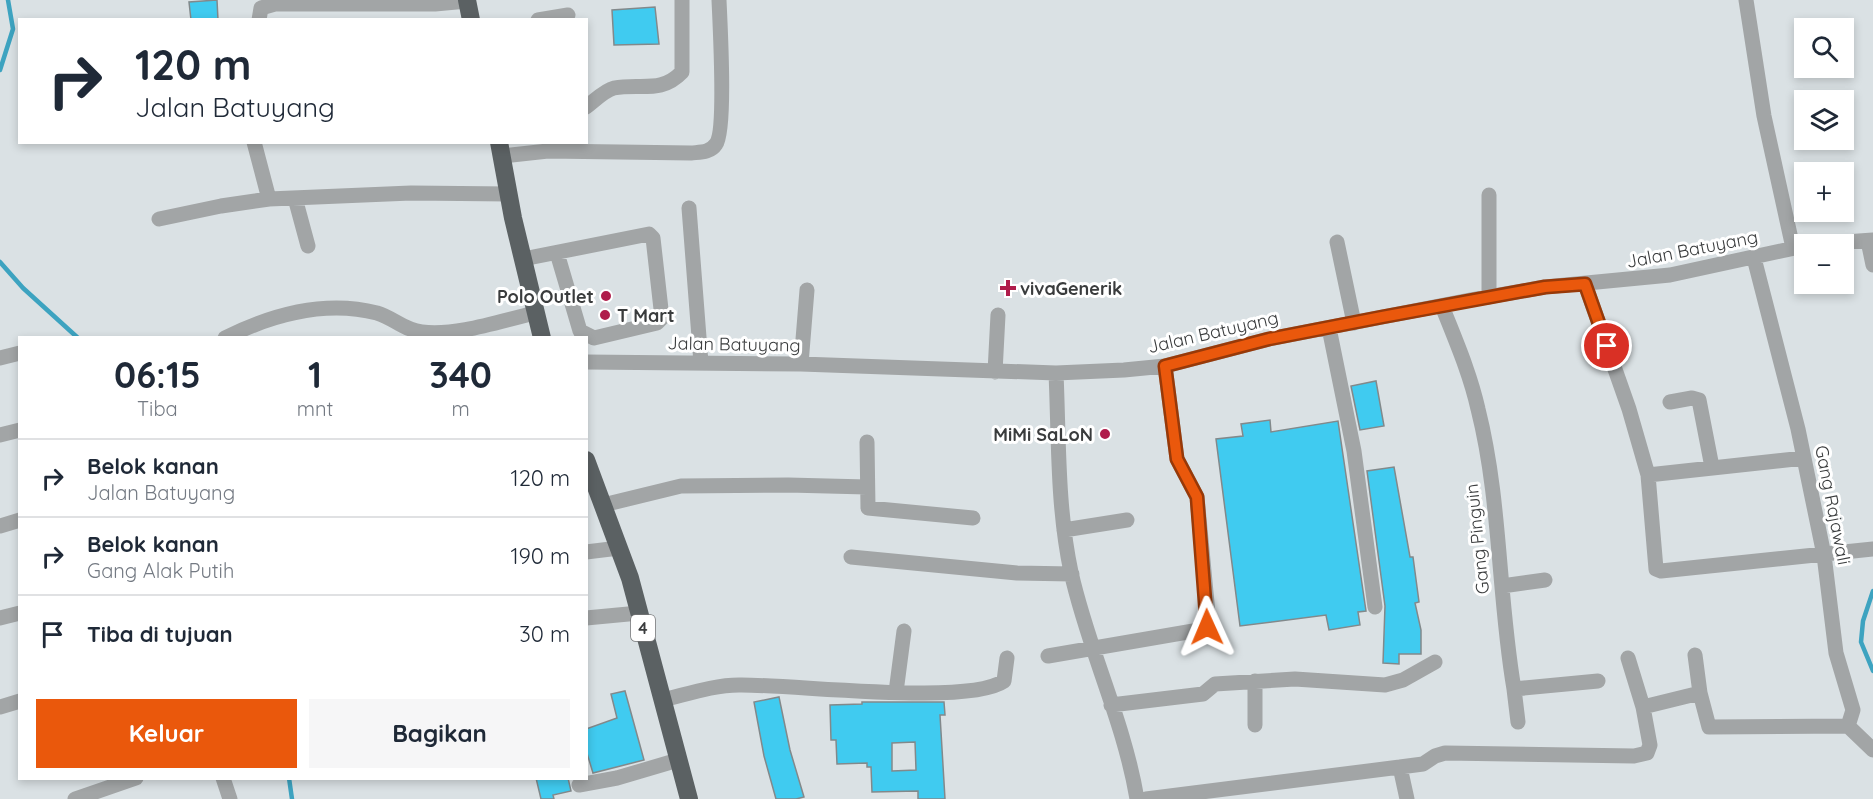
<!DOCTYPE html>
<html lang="id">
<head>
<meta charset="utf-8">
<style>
  body { margin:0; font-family:Quicksand,sans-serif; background:#f6f6f7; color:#1f2937; height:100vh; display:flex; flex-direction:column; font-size:22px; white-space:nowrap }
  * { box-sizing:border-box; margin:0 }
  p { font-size:20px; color:#747a83 }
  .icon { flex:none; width:33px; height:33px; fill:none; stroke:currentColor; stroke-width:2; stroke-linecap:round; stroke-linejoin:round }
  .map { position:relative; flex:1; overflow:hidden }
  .side { position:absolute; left:18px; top:336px; width:570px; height:444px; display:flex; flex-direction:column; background:#fff; border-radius:0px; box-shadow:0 3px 9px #0003 }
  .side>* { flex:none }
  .guide { position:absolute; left:18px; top:18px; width:570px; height:126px; border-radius:0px; box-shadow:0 3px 9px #0003; background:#fff; color:#1f2937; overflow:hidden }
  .buttons { position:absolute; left:1794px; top:18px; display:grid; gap:12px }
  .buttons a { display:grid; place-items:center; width:60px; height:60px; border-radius:0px; background:#fff; box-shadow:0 3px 9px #0003; font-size:30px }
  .pin { position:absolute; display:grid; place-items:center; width:51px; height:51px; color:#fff; margin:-26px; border:3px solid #fff; border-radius:50%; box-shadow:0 2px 6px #0007 }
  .me { position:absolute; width:66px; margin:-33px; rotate:359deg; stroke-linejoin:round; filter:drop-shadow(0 0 4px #0008) }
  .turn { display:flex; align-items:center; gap:21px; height:126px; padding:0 18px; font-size:27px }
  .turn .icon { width:78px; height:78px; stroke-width:2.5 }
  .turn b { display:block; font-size:42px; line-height:51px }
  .eta { display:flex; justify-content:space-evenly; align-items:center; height:102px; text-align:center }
  .eta b { font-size:36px; font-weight:800; line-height:42px }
  .action { display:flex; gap:12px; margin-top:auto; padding:12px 18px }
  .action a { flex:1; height:69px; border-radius:0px; background:#ea580c; color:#fff; font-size:24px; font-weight:800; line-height:69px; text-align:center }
  .action a+a { background:#f6f6f7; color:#1f2937 }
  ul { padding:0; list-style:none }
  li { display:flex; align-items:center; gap:18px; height:78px; padding:0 18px; border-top:2px solid #e0e1e3 }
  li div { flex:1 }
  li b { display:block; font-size:22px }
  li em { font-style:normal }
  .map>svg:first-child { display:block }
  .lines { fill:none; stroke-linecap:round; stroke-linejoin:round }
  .stream { stroke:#3da3c0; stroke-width:4.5 }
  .building { fill:#40cbf0; stroke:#82898b; stroke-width:1.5; fill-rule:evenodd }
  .minor { stroke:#a2a5a6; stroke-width:15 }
  .highway { stroke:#5b6163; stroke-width:18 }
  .route-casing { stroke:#983908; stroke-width:15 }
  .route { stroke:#ea580c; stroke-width:10 }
  .poi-dot { fill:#af1c4b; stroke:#fff; stroke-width:2 }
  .labels { text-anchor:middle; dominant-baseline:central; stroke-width:6; stroke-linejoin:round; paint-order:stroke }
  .shield { fill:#fff; stroke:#757677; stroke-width:1.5 }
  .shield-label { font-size:16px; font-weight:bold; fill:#3a3c3d }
  .street-label { font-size:18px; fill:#3a3c3d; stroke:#fff }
  .poi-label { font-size:18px; font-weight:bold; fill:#3a3c3d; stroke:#fff; text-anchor:start }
</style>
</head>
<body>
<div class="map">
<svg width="1873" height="799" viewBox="0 0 1873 799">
  <rect width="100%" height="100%" fill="#dae1e4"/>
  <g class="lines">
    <path class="stream" d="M0,70L13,29L8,0
      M0,262L23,288L78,338
      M1873,591L1863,621L1861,642L1873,671
      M289,778L292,799"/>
  </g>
  <path class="building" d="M217,0L218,20H191L189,2Z
    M655,7L659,44L614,45L612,10Z
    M1376,381L1384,426L1360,430L1351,386Z
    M1270,420L1271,432L1338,421L1366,611L1358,612L1360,625L1329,630L1326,615L1240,626L1216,439L1243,436L1241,424Z
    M1394,467L1410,557H1413L1419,602L1415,603L1421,630V654H1399V664L1383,663L1385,606L1367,471Z
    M625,691L644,760L593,773L586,750V729L617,718L611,694Z
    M779,697L790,750L804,797L796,799H776L764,756L754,702Z
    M862,702H944L945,715H940L945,799H918V791L872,792L871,767H867V763L837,764L836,740H831L830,705L862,704ZM915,742L916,770L892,771V743Z
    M536,778H568L571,791L553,795L554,799H541Z"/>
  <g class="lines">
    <path class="minor" d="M1746,0L1764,116L1793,248
      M259,20L261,8L275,4H435L467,1
      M538,20L568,15
      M586,107C594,101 605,90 614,88C641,83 661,94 682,72V0
      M254,142L269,199
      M502,156L548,151L691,153C700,152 710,153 716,144C726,131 720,23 719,0
      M295,198L308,246
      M689,208L701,363
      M159,219L221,206L269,199L411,193L509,194
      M1868,241L1873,265
      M1337,242L1354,323
      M1817,244L1873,240
      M1754,258L1798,429L1824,555L1836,653L1853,710L1848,726L1873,750
      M523,259L649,234L653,238L662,318L657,323L594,338L580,331L557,253
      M1585,284L1629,409L1648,475L1656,569L1661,571L1873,549
      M1489,297V195
      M1442,306C1455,339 1470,373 1478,409C1501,500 1498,596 1514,689L1598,681
      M1329,328L1354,451L1375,607
      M225,338C271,315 325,300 377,313C394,318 403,330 422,332C458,336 500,321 535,313
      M0,358L20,353
      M586,362L801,364L1056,373L1124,370L1165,366L1269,339L1470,300L1545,287L1670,275L1804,246
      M801,364L807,290
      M995,372L998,315
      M1056,373C1059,440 1057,506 1071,572C1088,649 1124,721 1137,799
      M1670,402L1692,398L1699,400L1712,467
      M0,435L20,430
      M867,442L868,508L973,518
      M1648,475L1804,458
      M603,505L681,486L788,485L867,487
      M0,526L20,520
      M1064,530L1127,520
      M586,552L619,548
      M851,557L1017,573L1072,574
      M1502,586L1545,580
      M0,618L20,613
      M586,618L639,613
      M1048,656L1205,629L1209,624L1197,497L1177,459L1165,366
      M1628,658L1643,707
      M1514,689L1518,722
      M896,692L904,631
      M1700,693L1709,727L1848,726
      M663,700C688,694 714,685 739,685C793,684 968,706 1004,681L1007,658
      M1111,705L1203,694L1215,684L1295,679L1385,685L1403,680L1435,662
      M0,707L20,701
      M1255,725V681
      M1400,767L1423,764L1435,756L1445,753L1634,756L1647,753L1650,745L1643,707L1700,693L1695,655
      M223,778L230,799
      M579,785L617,778L678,760
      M75,799L136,778
      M1146,799L1400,767L1407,799"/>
    <path class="highway" d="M467,0L471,20
      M499,142L513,218L542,338
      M586,460L630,578L689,799"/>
  </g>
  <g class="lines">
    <g class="route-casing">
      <path id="route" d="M1207,627L1197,497L1177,459L1165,366L1269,339L1382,317L1545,287L1585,284L1607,346"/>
    </g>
    <use href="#route" class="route"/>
  </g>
  <g class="poi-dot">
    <path d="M1005 279h6v6h6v6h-6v6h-6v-6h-6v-6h6z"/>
    <circle cx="606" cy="296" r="6"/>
    <circle cx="605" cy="315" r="6"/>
    <circle cx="1105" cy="434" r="6"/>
  </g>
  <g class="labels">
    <rect class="shield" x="631" y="615" width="24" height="26" rx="4.5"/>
    <g class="shield-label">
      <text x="643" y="628">4</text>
    </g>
    <g class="street-label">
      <text transform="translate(1692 249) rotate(-11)">Jalan Batuyang</text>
      <text transform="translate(1213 332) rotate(-13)">Jalan Batuyang</text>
      <text transform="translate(734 344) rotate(1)">Jalan Batuyang</text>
      <text transform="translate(1833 505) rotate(79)">Gang Rajawali</text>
      <text transform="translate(1477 539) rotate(-96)">Gang Pinguin</text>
    </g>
    <g class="poi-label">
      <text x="1020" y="288">vivaGenerik</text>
      <text x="594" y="296" text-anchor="end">Polo Outlet</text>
      <text x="617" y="315">T Mart</text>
      <text x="1093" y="434" text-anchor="end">MiMi SaLoN</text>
    </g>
  </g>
</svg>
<div class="buttons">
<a><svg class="icon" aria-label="search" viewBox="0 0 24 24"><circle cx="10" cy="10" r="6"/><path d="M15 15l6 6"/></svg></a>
<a><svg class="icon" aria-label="layers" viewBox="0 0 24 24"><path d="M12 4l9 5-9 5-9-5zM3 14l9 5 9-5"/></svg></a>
<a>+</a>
<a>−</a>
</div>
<div class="pin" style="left:1607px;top:346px;background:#d93025"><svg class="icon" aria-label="arrive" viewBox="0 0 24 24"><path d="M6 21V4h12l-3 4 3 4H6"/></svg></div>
<svg class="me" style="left:1207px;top:627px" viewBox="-20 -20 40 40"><path d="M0-17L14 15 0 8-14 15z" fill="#ea580c" stroke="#fff" stroke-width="4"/></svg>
<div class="guide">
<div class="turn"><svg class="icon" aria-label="right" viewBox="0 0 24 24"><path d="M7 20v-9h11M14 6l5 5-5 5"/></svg><div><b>120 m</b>Jalan Batuyang</div></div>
</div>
<section class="side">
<div class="eta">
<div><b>06:15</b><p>Tiba</p></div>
<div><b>1</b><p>mnt</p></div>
<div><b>340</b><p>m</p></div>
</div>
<ul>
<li><svg class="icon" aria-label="right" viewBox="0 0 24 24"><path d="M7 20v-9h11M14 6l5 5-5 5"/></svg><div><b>Belok kanan</b><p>Jalan Batuyang</p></div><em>120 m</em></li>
<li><svg class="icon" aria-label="right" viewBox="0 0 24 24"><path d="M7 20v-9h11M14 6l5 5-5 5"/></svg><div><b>Belok kanan</b><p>Gang Alak Putih</p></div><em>190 m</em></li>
<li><svg class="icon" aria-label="arrive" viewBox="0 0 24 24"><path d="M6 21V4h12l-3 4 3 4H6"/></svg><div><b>Tiba di tujuan</b></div><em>30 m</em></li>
</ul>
<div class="action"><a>Keluar</a><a>Bagikan</a></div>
</section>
</div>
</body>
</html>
